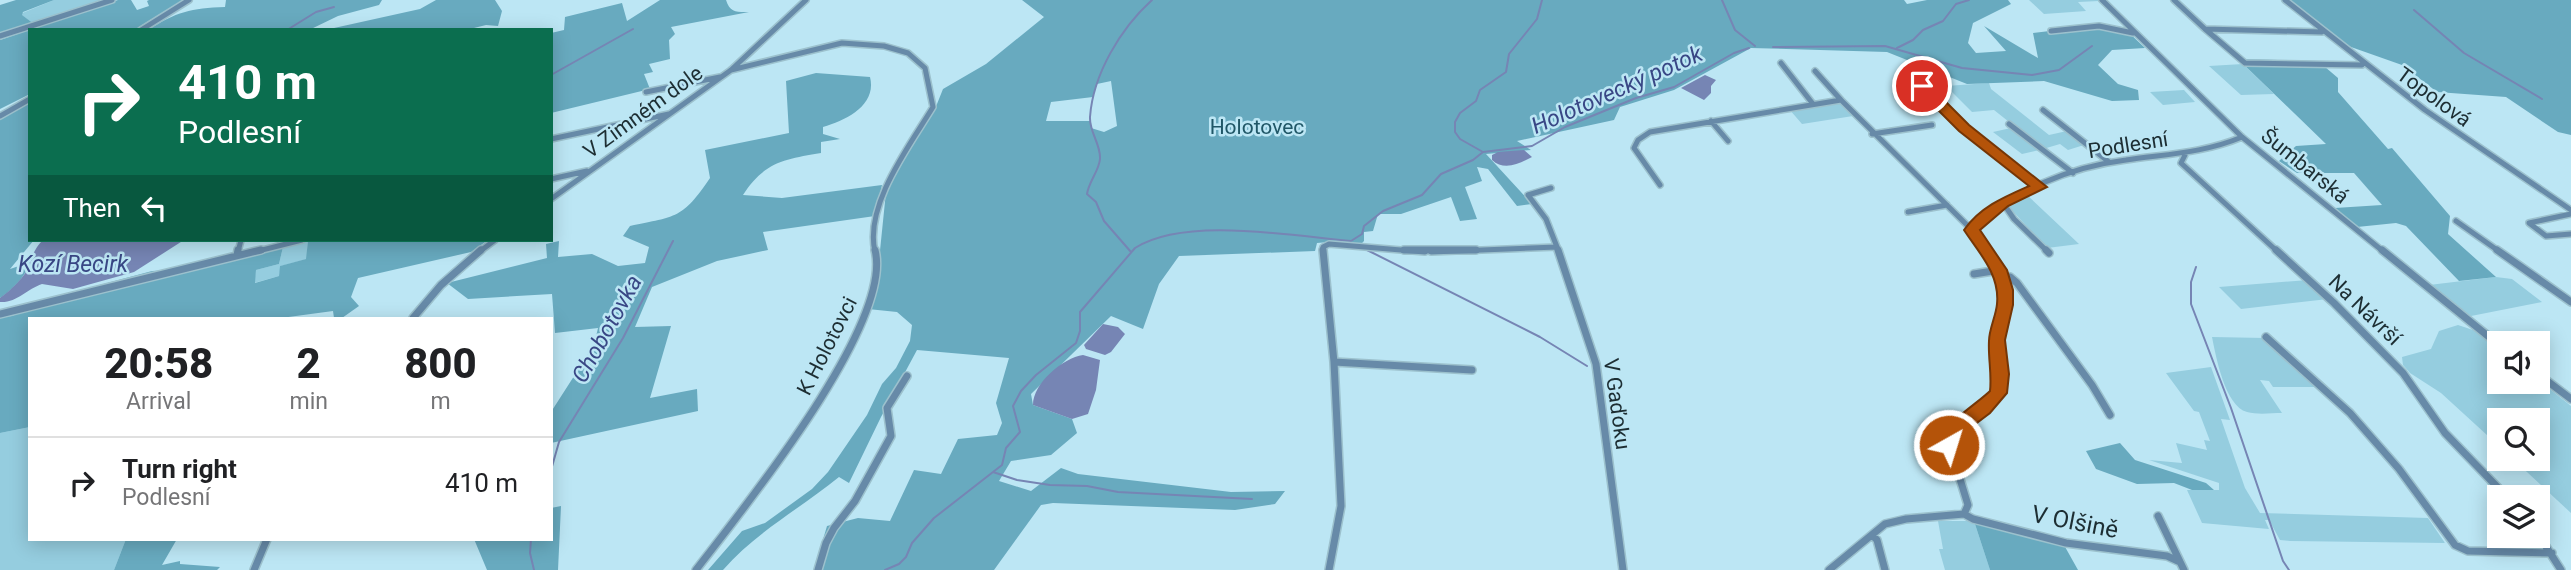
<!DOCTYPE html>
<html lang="en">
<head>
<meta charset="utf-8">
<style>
  body { margin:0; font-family:Roboto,sans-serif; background:#f2f2f2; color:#202124; height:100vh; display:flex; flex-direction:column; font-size:26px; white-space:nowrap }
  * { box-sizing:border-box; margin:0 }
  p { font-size:23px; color:#757577 }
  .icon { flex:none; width:38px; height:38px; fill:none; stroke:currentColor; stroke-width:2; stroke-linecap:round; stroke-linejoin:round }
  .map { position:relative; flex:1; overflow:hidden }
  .details { position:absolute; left:28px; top:317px; width:525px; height:224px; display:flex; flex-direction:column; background:#fff; border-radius:0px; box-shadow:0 4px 18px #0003 }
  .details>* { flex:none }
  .banner { position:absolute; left:28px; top:28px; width:525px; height:214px; border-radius:0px; box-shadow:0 4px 18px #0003; background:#0b6e4f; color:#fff; overflow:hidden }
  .fabs { position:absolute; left:2487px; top:331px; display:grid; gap:14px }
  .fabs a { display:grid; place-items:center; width:63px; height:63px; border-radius:0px; background:#fff; box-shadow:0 4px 18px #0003; font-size:35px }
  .pin { position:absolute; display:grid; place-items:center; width:60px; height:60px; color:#fff; margin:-30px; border:4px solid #fff; border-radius:50%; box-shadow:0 2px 7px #0007 }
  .me { position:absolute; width:77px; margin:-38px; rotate:39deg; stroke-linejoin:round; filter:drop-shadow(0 0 5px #0008) }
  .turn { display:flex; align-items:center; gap:24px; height:147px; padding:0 35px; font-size:32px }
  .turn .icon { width:91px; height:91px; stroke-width:2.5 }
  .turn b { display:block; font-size:49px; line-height:60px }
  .then { display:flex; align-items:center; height:66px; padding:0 35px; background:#0003; gap:14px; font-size:26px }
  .eta { display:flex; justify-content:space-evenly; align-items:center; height:119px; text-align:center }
  .eta b { font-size:42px; font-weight:800; line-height:49px }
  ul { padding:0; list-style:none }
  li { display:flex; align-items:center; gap:21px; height:91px; padding:0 35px; border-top:2px solid #e0e0e0 }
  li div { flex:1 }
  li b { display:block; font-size:26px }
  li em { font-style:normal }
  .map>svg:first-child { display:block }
  .green { fill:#95cddf }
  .forest { fill:#68aabf; fill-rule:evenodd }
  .water { fill:#7685b4 }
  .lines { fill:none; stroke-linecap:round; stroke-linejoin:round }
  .stream { stroke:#7685b4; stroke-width:2 }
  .minor-far1-casing { stroke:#9cc1cd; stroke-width:8 }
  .minor-casing { stroke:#9cc1cd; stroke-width:10 }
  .minor-far1 { stroke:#678aa8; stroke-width:5 }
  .minor { stroke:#678aa8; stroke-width:7 }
  .route { fill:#b45309; stroke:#753606; stroke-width:2 }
  .labels { text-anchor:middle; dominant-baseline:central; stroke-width:5; stroke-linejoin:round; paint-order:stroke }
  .street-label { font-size:21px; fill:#1d2e33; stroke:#bce6f4 }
  .park-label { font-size:21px; fill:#205767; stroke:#bce6f4 }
  .water-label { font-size:23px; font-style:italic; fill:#394785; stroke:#bce6f4 }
  .near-street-label { font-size:24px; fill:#1d2e33; stroke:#bce6f4 }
</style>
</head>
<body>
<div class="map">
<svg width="2571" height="570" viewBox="0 0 2571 570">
  <rect width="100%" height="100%" fill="#bce6f4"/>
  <path class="green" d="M54,0H104L34,24L20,14Z
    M2029,0H2098L2099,1L2078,2L2086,11L2044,14Z
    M2243,64L2274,94L2241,95L2209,66Z
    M1989,83L1991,89L2049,135L2067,131L2084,145L2068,150L2060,144L2043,149L1994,110L1972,112L1946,86Z
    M2184,90L2195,102L2163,105L2150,92Z
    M1834,102L1842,103L1853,116L1802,124L1789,109Z
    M2011,128L2039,150L2022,154L1993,132Z
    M2027,195L2079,244L2047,248L2008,206Z
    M308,241L307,259L281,266L279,276L254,283L256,270L279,264L283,247Z
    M2496,277L2512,279L2542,302L2471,316L2429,285Z
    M2308,280L2328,299L2241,309L2219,287Z
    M2458,325L2473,330L2499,350V382L2538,380L2571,406V513L2513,459L2538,458V420H2499V446L2441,393L2410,373L2403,365L2402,357L2431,349L2439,331Z
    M2212,337L2265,338L2316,387H2273L2269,381L2260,380L2282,413C2271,413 2258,415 2247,412C2225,406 2216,357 2212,337Z
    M2211,367L2230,420L2221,419L2245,488L2260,513L2428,518L2445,543L2290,541L2280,540L2269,520H2265L2269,529L2202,523L2187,490H2219V483L2149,460L2182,463L2176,443L2207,450L2204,440L2210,441L2199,412L2194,411L2166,373Z
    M30,427V539H126L114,570H0V433Z
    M1938,521H1974L1990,570H1945L1939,549H1943Z"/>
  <path class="forest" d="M16,0H54L23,12L22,15L34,24L0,35V5Z
    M118,0H131L137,10L149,6L147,1L149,0H183L134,30H30V94L0,109V40Z
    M226,0H382L379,5L338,16L309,30H148C176,12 191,8 225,7Z
    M436,0H495L502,11L498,26L486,25L470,29L325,30L420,9Z
    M660,0H726C730,13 737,12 749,12L671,27L675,34L669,40L670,59L649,64L653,72L644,74L650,89L551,113V33L564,30L565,17L622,3L627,21Z
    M1022,0H1904L1907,4L1927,0H2008L2011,4L1973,23L1968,43L1976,53L2006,51L1984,26L2038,58L2033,33L2100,25L2126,30L2145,48L2112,50L2098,65L2118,84L2138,90L2139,100L2112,101L2044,81L1967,84L1887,52L1751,48L1674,90L1620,107L1614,120L1517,141L1531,150L1486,154L1532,204L1517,206L1488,169L1477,167L1482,181L1465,187L1477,219L1460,221L1451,197L1401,214H1378L1373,231L1364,232V241L1359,246L1340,241L1317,243L1315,251L1179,256L1159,284L1143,329L1111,316L1031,394L1033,405L1072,419L1077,433L1051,455L1011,461L999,481L1031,491L1061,468L1078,474L1231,492L1285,491L1275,504L1235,510L1053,503L1041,505L994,570H814L827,526L858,518L890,521L914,470L941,474L958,439L997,435L1002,423L996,403L1009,358L917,350L881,417L849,483L839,477C801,508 756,532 723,570H708L742,531L765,523L812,489L828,472L867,415L882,384L896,368L910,341L912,325L897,312L868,309L876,290L887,182L935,109L943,89L986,64L1044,17ZM1111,81L1117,126L1104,132L1091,128V121H1046L1051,102L1093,97L1097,84Z
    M2288,0H2571V135L2558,132L2506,97L2437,92L2402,65L2334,41Z
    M2238,59L2318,61L2338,78V92L2388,149L2392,148L2450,216L2448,234L2496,277L2459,281L2406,226L2396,223L2357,227L2335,208L2382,205L2354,173H2297L2279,161L2296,146L2326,144Z
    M816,73L870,77C877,105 847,120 823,127V134L840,139L821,142V153C785,159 764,162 743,195L782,198L882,185L875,216L763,232L768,250L717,261L652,287L635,327L671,326L650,398L697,389L698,411L551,443V412L594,345L598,328L555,333L552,294L468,299L447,283L547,258L546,244L559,241L558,257L592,254L618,266L645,263L649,247L623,236L630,226C677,216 682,219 710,178L705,150L789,133L786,81Z
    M30,103V240H34L10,269L19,266L27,257L30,259C29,274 12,290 0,298V119Z
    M315,240H488L471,252L358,278L351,297L359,306L342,318H334L333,311L281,318H30V427L0,433V317L12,316L66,294L152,271L197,269L283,247L279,264L256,270L255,283L279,276L280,266L306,259L308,241Z
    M2120,443L2135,460L2206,483L2214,490H2192L2174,483L2137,484L2096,469L2086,451Z
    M561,506L558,570H487L474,539H551V508Z
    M1974,521L2064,545L2078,570H1990Z
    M126,539H177L162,565L180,561V564L220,567L217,570H114Z"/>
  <path class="water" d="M1705,75L1716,80L1711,86V93L1704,100L1681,88Z
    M1524,150L1532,157C1519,164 1504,171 1492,160V155L1498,152Z
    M43,240H184L134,272L73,289L42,284C27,289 17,303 0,302V298C10,291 26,276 30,264C33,254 35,248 43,240Z
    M1103,324L1118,327L1125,334L1111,352L1105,355L1086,349L1084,345Z
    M1083,355L1100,360L1096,390L1088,414L1072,419L1033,405C1033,383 1063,358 1083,355Z"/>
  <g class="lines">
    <path class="stream" d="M1722,0L1735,30L1755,46
      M2414,10L2464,53L2542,99
      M287,30L316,12L334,7
      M1773,47L1885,46L1962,68L2032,75L2059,70L2092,46
      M1897,48L1913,40L1923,30L1943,21L1956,4L1969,0
      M551,75L633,29
      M1483,152L1460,139L1455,132V122L1460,113L1476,101L1480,90L1506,72L1509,54L1537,19L1542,0
      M1365,249L1540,337L1587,366
      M1131,252L1104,221L1096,202L1087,194C1089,181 1099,171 1100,159C1101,144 1089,132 1090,117C1093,74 1121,28 1152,0
      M2196,267L2191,282V304L2231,408L2283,561L2289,570
      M551,470L559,442L623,338L673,241
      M993,472L1017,480L1050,485L1087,486L1118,492L1252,499
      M531,539L530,553L534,570
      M885,570L899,564L906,557L912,543L934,518L1002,465L1006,448L1020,432L1013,406L1021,391L1036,375L1076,343L1080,331V312L1135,248C1185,216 1293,236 1351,241L1362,234L1364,226L1383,211L1422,195L1441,174L1473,160L1483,152L1532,146L1565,127L1636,98L1674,87L1734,53L1749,48"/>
    <g class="minor-far1-casing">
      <path id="minor-far1" d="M2102,0L2242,137L2384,252
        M2174,0L2205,29L2322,32
        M2285,0L2425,110L2571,210
        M2205,29L2245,63L2362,65
        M141,30L189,0
        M2051,31L2099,26L2133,33
        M0,36L112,0
        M1781,63L1813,104
        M731,70L842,43L884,46L908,53L925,68L933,107C910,145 864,205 875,252
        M1815,71L1841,100
        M1922,86L1964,127L2039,187
        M646,92L720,77
        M2043,110L2109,162
        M0,116L30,99
        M1711,121L1728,141
        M2009,124L2073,173
        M1872,134L1932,125
        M551,139L669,114
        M2185,155L2181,163L2278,252
        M551,179L587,171
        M1660,185L1634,148L1638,140L1650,132L1841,100L1972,230
        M1551,188L1528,195L1546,219L1559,252
        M551,199L731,70L806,0
        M2003,203L2014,219L2048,252
        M1908,212L1947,205
        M2571,214L2529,223L2546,236L2571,234
        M2456,221L2500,252
        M238,252L241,240
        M254,252L302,240
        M479,252L495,240
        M1323,252V247L1329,244L1425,252
        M1431,252L1557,247
        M1988,252L1972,230C2013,190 2070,167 2126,160C2166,154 2204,153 2242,137"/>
    </g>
    <g class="minor-casing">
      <path id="minor" d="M1323,250L1334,362L1341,506L1329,570
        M1404,250H1476
        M1558,250L1596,364L1623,570
        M2046,250L2049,253
        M2276,250L2334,303L2403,373L2445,433L2507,497
        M2382,250L2499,345
        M2497,250L2571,302
        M237,255L238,250
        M1974,274L1999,270
        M2002,276L2010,277L2017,283L2092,385L2110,415
        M0,314L261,250
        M413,318L441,285L481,250
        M2266,337L2350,413L2399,469L2455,545L2468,551L2552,553
        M1334,362L1472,370
        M2538,374L2571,399
        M1964,514L1968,505L1948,440L1989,405L2000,386L1997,338L2006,296L2001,275L1986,250
        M1964,514L1973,519L2066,543L2167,556L2180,562
        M2158,516L2184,570
        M2538,534L2561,570
        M1872,535L1877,540L1885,570
        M254,570L267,539
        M696,570C742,510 894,324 875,250
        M818,570L826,543L834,528L855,501L891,436L887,408L907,376
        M1829,570L1885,524L1906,519L1964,514"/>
    </g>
    <use href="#minor-far1" class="minor-far1"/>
    <use href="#minor" class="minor"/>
  </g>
  <path class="route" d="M1922,82L1927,83L1969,125L2047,187L2008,206L1980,230L2007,270L2013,290V305L2005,340L2009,374L2007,393L1990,413L1961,435L1955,449H1943L1940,445C1939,426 1977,404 1990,391C1992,374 1988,358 1989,341C1989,329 1996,316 1997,304C2000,274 1979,253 1964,230C1980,207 2004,197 2029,186L1959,131L1917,89L1915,86Z"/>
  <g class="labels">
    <g class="street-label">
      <text transform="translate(2434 97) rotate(36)">Topolová</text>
      <text transform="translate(643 112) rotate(-36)">V Zimném dole</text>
      <text transform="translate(2128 145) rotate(-9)">Podlesní</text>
      <text transform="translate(2305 166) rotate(39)">Šumbarská</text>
      <text transform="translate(2365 310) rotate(44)">Na Návrší</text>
      <text transform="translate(827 346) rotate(-63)">K Holotovci</text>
      <text transform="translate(1617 404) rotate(82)">V Gaďoku</text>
    </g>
    <g class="park-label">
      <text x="1257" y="127">Holotovec</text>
    </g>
    <g class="water-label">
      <text transform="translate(1617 90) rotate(-24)">Holotovecký potok</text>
      <text x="73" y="264">Kozí Becirk</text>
      <text transform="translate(607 329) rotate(-61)">Chobotovka</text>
    </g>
    <g class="near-street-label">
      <text transform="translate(2075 522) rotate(11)">V Olšině</text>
    </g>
  </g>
</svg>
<div class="fabs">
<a><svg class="icon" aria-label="sound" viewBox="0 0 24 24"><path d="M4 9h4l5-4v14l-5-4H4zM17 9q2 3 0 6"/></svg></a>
<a><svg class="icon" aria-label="search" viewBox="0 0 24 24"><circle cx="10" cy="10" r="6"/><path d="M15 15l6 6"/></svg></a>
<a><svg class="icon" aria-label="layers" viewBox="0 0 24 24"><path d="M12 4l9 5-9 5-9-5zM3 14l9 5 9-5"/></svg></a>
</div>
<div class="pin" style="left:1922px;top:86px;background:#d93025"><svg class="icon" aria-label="arrive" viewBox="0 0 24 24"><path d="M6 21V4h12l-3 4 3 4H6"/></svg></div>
<svg class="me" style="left:1949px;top:445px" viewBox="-20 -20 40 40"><circle r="17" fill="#b45309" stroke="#fff" stroke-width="3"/><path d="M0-11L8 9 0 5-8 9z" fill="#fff"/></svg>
<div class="banner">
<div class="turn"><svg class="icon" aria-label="right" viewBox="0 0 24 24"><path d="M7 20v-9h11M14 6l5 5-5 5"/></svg><div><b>410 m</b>Podlesní</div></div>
<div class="then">Then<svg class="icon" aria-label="left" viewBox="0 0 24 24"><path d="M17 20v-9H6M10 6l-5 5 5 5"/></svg></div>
</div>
<section class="details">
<div class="eta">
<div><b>20:58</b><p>Arrival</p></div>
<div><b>2</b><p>min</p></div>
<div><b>800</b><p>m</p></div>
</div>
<ul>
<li><svg class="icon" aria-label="right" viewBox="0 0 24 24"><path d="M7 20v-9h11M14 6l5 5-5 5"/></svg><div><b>Turn right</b><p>Podlesní</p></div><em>410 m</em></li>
</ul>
</section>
</div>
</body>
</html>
